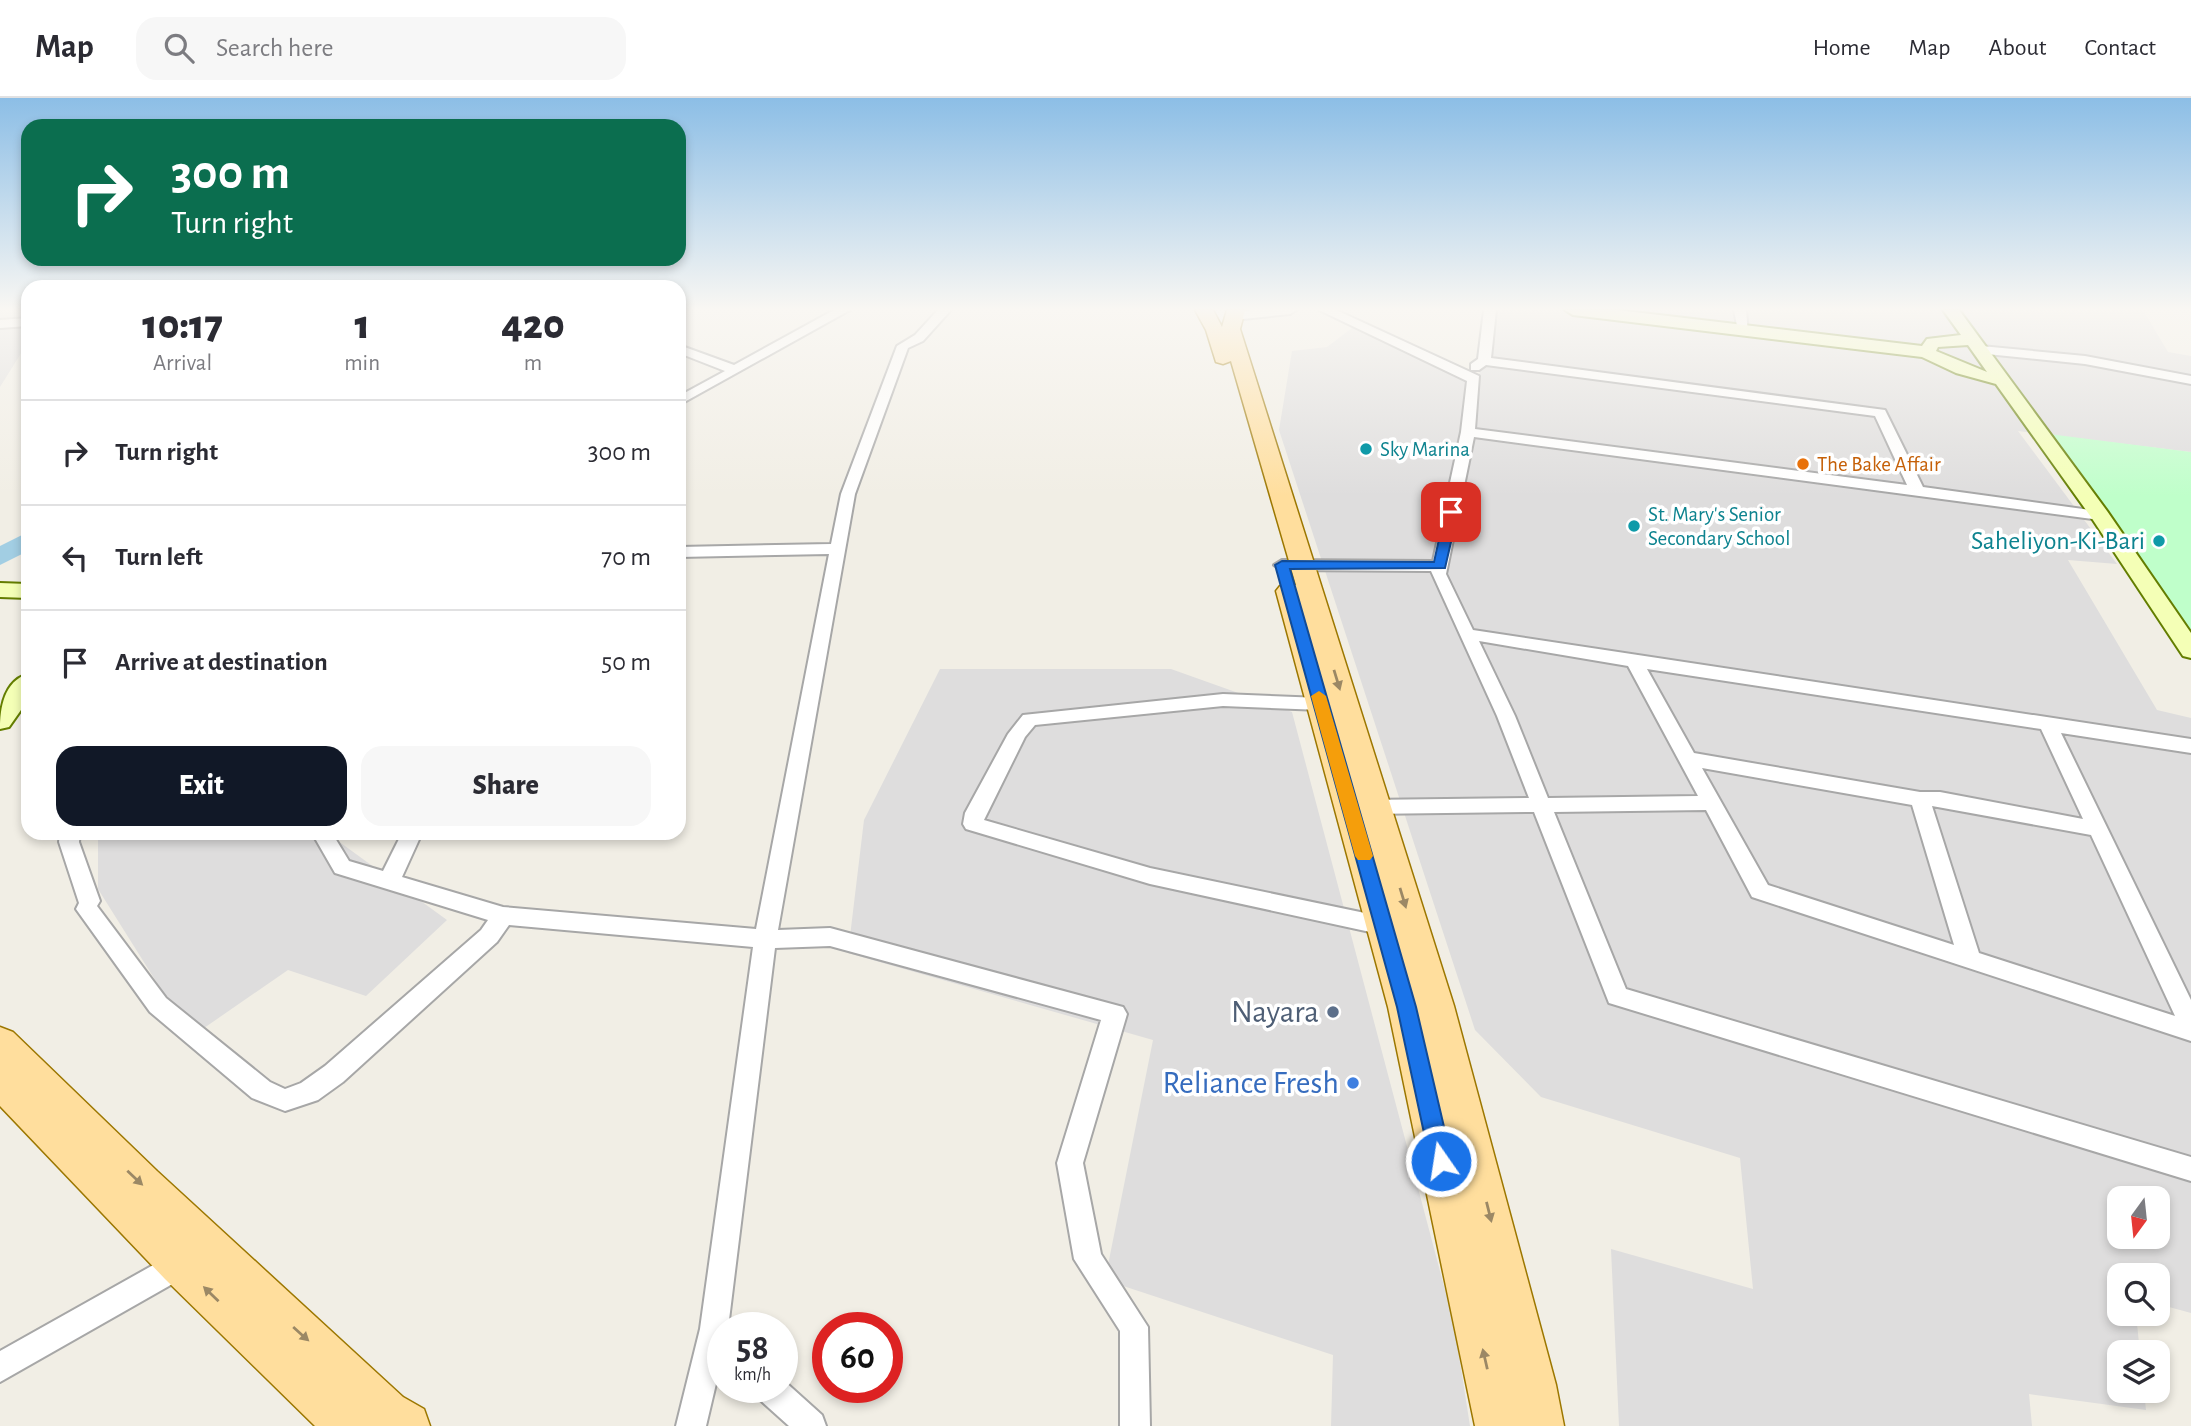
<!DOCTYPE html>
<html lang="en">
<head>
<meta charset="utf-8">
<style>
  body { margin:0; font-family:"Alegreya Sans",sans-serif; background:#f7f7f7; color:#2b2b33; height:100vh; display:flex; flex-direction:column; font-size:26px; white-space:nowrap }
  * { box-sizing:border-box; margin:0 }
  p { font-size:23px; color:#7c7c81 }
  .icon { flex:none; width:38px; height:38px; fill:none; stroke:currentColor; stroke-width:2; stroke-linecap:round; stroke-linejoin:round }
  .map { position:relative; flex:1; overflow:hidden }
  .sheet { position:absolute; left:21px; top:182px; width:665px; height:560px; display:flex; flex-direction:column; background:#fff; border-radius:21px; box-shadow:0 4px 10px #0003 }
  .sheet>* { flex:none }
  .guide { position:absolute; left:21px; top:21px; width:665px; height:147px; border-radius:21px; box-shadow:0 4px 10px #0003; background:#0b6e4f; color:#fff; overflow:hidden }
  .needle { width:46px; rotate:195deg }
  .tools { position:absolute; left:2107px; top:1088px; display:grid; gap:14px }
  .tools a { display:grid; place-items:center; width:63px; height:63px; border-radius:14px; background:#fff; box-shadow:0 4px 10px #0003; font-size:35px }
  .speed { position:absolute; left:707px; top:1214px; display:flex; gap:14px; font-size:35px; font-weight:700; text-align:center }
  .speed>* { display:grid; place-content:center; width:91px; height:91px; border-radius:50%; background:#fff; box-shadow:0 4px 10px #0003; line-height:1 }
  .speed small { font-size:18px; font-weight:400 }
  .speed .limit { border:10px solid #d22; background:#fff; color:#111 }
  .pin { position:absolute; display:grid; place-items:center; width:60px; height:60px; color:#fff; margin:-30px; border-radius:14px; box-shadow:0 4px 10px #0006 }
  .me { position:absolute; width:77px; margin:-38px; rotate:347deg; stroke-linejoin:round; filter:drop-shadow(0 0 5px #0008) }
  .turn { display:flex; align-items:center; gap:24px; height:147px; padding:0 35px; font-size:32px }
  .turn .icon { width:91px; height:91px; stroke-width:2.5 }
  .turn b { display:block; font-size:49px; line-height:60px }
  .eta { display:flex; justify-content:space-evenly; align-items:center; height:119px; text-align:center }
  .eta b { font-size:42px; font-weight:800; line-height:49px }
  .cta { display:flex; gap:14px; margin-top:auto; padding:14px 35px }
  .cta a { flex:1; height:80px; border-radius:21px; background:#111827; color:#fff; font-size:28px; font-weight:800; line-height:80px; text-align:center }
  .cta a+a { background:#f7f7f7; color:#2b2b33 }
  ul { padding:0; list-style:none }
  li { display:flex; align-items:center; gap:21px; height:105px; padding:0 35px; border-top:2px solid #e1e1e2 }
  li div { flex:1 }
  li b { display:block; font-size:26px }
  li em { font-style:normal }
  header { display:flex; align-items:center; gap:42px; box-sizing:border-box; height:98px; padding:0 35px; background:#fff; border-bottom:2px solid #e1e1e2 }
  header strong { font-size:33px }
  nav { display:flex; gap:38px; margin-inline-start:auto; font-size:24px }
  .search { width:490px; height:63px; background:#f7f7f7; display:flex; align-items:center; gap:18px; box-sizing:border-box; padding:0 24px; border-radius:21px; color:#7c7c81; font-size:26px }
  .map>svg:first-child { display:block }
  .residential { fill:#dedddd; fill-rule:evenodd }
  .park { fill:#bfffca }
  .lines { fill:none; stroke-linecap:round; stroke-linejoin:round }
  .river { fill:#a2cee3; fill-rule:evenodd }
  .street-casing { stroke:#a7a7a7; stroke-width:4 }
  .secondary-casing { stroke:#647e00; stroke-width:4 }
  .primary-casing { stroke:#9c7700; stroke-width:3 }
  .street { fill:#fff; fill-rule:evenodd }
  .secondary { fill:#f4ffb6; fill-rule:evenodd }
  .primary { fill:#ffde9d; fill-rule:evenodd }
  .oneway { fill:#9b8865 }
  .route { fill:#1a73e8; stroke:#114b97; stroke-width:2 }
  .slow { fill:#f59e0b }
  .culture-dot { fill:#0f9aa8; stroke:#fff; stroke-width:2.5 }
  .food-dot { fill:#e8710a; stroke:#fff; stroke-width:2.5 }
  .service-dot { fill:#5c6f8a; stroke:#fff; stroke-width:2.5 }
  .shop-dot { fill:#3f7fe0; stroke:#fff; stroke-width:2.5 }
  .labels { text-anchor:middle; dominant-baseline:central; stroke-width:7; stroke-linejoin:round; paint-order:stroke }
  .far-culture-label { font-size:21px; fill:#0d838f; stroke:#fff; text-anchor:start }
  .far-food-label { font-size:21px; fill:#c56008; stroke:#fff; text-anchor:start }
  .culture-label { font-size:26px; fill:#0d838f; stroke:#fff; text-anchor:end }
  .near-service-label { font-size:32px; fill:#4e5e75; stroke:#fff; text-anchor:end }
  .near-shop-label { font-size:32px; fill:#366cbe; stroke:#fff; text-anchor:end }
</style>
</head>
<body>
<header>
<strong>Map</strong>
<div class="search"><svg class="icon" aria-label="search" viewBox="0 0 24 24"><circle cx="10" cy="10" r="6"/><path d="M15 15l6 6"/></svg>Search here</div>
<nav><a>Home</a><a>Map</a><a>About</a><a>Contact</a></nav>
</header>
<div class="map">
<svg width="2191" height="1328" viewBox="0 0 2191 1328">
  <rect width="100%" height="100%" fill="#f1eee5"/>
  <path class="residential" d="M0,212H28V244L0,289Z
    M1486,212H2143L2168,254L2191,258V354L2018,333L2117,466L2068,462L2157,612L2191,620V1215L2158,1206V1178H2119V1216H2136L2140,1255H2119V1293H2144L2146,1312L2029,1296L2032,1328H1619L1611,1151L1753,1191L1740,1060L1541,999L1475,932L1279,332L1292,253L1327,249L1356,227L1479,279ZM2119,1101H2158V1139H2119Z
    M940,571H1171L1292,614L1454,1226L1470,1328H1331L1333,1257L1105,1182L1153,942L848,855L864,722Z
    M98,735H327L447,822L366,898L288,872L191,939L98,791Z"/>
  <path class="park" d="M2049,336L2191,354V532Z"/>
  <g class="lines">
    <path class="river" d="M28,434V453L0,467V448Z"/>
    <g class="street-casing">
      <path id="street" d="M834,212H850L679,307V298L725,273L679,255V247L734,267Z
        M938,212H951L923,243L908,250L855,396L778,832L830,830L1123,909L1127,916L1083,1065L1101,1156L1148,1229L1150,1328H1120V1233L1074,1161L1057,1065L1101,922L830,848L775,850L728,1230H723V1256L706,1328H676L700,1231L753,849L509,827L497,844L343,984L318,1002L285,1013L252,1000L150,914L76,811L79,805L59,744L60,735H80L79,744L100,803L97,808L166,900L270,984L285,991L301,985L325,968L481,832L488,822L335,775L312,735H332L349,763L383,773L402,735H422L402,779L503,809L756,831L829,456L679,459V449L831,446L841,396L897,248L915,237Z
        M1252,212H1296L1290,216L1233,222L1227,218L1233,214Z
        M1319,212H1336L1479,278L1475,331L1907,387L1875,318L1486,267L1479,272H1471V266L1478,261L1484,212H1496L1491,260L1885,312L1923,389L2105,414L2108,417L2100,422L1474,339L1446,476L1473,532L2191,641V655L2061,635L2191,902V943L1752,799L1706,712L1554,714L1626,891L2191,1059V1083L1609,905L1534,714L1366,716L1359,714L1356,709L1359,704L1366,702L1529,700L1497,618L1431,473L1282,472L1274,467L1282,462L1433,463L1461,334L1467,283ZM1479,543L1628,568L1698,698L1548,700L1515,618ZM1647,571L2041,631L2083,721L1940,694H1920L1694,655ZM1702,670L1912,707L1954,847L1768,787ZM1932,708L2091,737L2175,918L1979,855Z
        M1734,212H1746L1748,236L1738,233Z
        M28,220V228L0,230V222Z
        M1981,248L2085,258L2191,278V286L2085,266L1977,255L1975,252Z
        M1223,596L1321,600L1330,606L1321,612L1223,608L1035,627L1025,639L984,722L1150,770L1384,819L1392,822L1395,828L1392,834L1384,837L1150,786L966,731L963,726L965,715L1008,636L1023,617Z
        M180,1152L190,1156L194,1166L190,1176L0,1284V1253Z
        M782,1281L822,1317L826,1328H789L759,1301L755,1290H782Z"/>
    </g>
    <g class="secondary-casing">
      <path id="secondary" d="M1565,212H1617L1922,248L1927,241L1961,237L1943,212H1959L2107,413L2191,535V560L2183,558L2091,419L1996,286L1956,275L1922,259L1573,217ZM1968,247L1987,274L1936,253L1938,249Z
        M0,485L28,486V500L0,499Z
        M28,576V602L9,629L0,631C0,610 4,583 28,576Z"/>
    </g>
    <g class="primary-casing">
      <path id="primary" d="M1195,212H1213L1222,229L1227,212H1245L1240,231L1454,908L1556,1287L1564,1328H1475L1388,909L1276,493L1280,488L1296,487L1231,263L1223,266L1216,264L1206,232Z
        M0,929L13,934L157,1073L403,1299L424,1311L430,1328H315L165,1181L0,1008Z"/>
    </g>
    <use href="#street" class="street"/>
    <use href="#secondary" class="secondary"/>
    <use href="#primary" class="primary"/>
  </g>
  <defs><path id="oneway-solid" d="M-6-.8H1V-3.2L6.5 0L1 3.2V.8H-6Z" transform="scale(1.75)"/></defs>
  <g class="oneway">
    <use href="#oneway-solid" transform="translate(1337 582) rotate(73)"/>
    <use href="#oneway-solid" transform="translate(1403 800) rotate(73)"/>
    <use href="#oneway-solid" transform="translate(135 1080) rotate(43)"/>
    <use href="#oneway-solid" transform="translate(1489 1114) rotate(76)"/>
    <use href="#oneway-solid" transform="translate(211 1196) rotate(-136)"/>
    <use href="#oneway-solid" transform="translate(301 1236) rotate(42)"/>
    <use href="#oneway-solid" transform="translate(1485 1261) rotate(-103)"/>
  </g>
  <linearGradient id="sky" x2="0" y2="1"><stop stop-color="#8cbee6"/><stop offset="0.53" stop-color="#f9f7f3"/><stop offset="1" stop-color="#f9f7f3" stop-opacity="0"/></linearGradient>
  <rect width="2191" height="398" fill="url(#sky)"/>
  <path class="route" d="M1451,410L1458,414L1445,470L1290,471L1416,909L1452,1063L1448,1070L1441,1073L1433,1070L1430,1063L1397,909L1275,467L1282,463L1434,464L1445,414Z"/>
  <path class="slow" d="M1319,593L1326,598L1373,758L1370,762H1358L1355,758L1311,598Z"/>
  <g class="culture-dot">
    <circle cx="1366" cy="351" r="7"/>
    <circle cx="1634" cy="428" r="7"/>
    <circle cx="2159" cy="443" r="7"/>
  </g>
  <circle class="food-dot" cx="1803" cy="366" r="7"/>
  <circle class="service-dot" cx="1333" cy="914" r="7"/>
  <circle class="shop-dot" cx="1353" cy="985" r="7"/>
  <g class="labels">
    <g class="far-culture-label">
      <text x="1380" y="351">Sky Marina</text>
      <text x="1648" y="416">St. Mary's Senior<tspan x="1648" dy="24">Secondary School</tspan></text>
    </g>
    <g class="far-food-label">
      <text x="1817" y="366">The Bake Affair</text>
    </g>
    <g class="culture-label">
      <text x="2145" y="443">Saheliyon-Ki-Bari</text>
    </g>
    <g class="near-service-label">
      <text x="1319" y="914">Nayara</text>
    </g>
    <g class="near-shop-label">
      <text x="1339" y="985">Reliance Fresh</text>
    </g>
  </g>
</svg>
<div class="tools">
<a><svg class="needle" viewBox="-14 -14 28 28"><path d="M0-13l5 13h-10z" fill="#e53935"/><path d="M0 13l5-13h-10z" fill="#7c7c81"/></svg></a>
<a><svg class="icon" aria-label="search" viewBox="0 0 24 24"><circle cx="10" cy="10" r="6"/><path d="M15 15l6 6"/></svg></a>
<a><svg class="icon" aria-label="layers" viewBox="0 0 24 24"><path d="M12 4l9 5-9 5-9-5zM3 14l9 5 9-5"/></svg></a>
</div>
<div class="speed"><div>58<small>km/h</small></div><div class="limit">60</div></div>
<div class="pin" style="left:1451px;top:414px;background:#d93025"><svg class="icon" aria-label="arrive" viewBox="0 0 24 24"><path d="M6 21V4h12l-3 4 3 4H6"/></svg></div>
<svg class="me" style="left:1441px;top:1063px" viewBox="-20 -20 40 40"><circle r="17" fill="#1a73e8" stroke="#fff" stroke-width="3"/><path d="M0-11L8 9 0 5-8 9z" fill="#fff"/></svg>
<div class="guide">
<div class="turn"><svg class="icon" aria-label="right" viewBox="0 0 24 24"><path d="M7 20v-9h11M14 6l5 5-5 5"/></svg><div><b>300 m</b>Turn right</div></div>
</div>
<section class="sheet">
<div class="eta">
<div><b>10:17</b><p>Arrival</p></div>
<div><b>1</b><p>min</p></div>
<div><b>420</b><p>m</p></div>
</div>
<ul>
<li><svg class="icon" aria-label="right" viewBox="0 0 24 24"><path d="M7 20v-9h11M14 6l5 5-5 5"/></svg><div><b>Turn right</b></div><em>300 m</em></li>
<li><svg class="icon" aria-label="left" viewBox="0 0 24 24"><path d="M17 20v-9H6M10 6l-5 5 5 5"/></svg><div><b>Turn left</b></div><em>70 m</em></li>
<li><svg class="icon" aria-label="arrive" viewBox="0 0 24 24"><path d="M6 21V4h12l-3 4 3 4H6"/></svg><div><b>Arrive at destination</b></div><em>50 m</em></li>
</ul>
<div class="cta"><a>Exit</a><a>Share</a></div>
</section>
</div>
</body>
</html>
